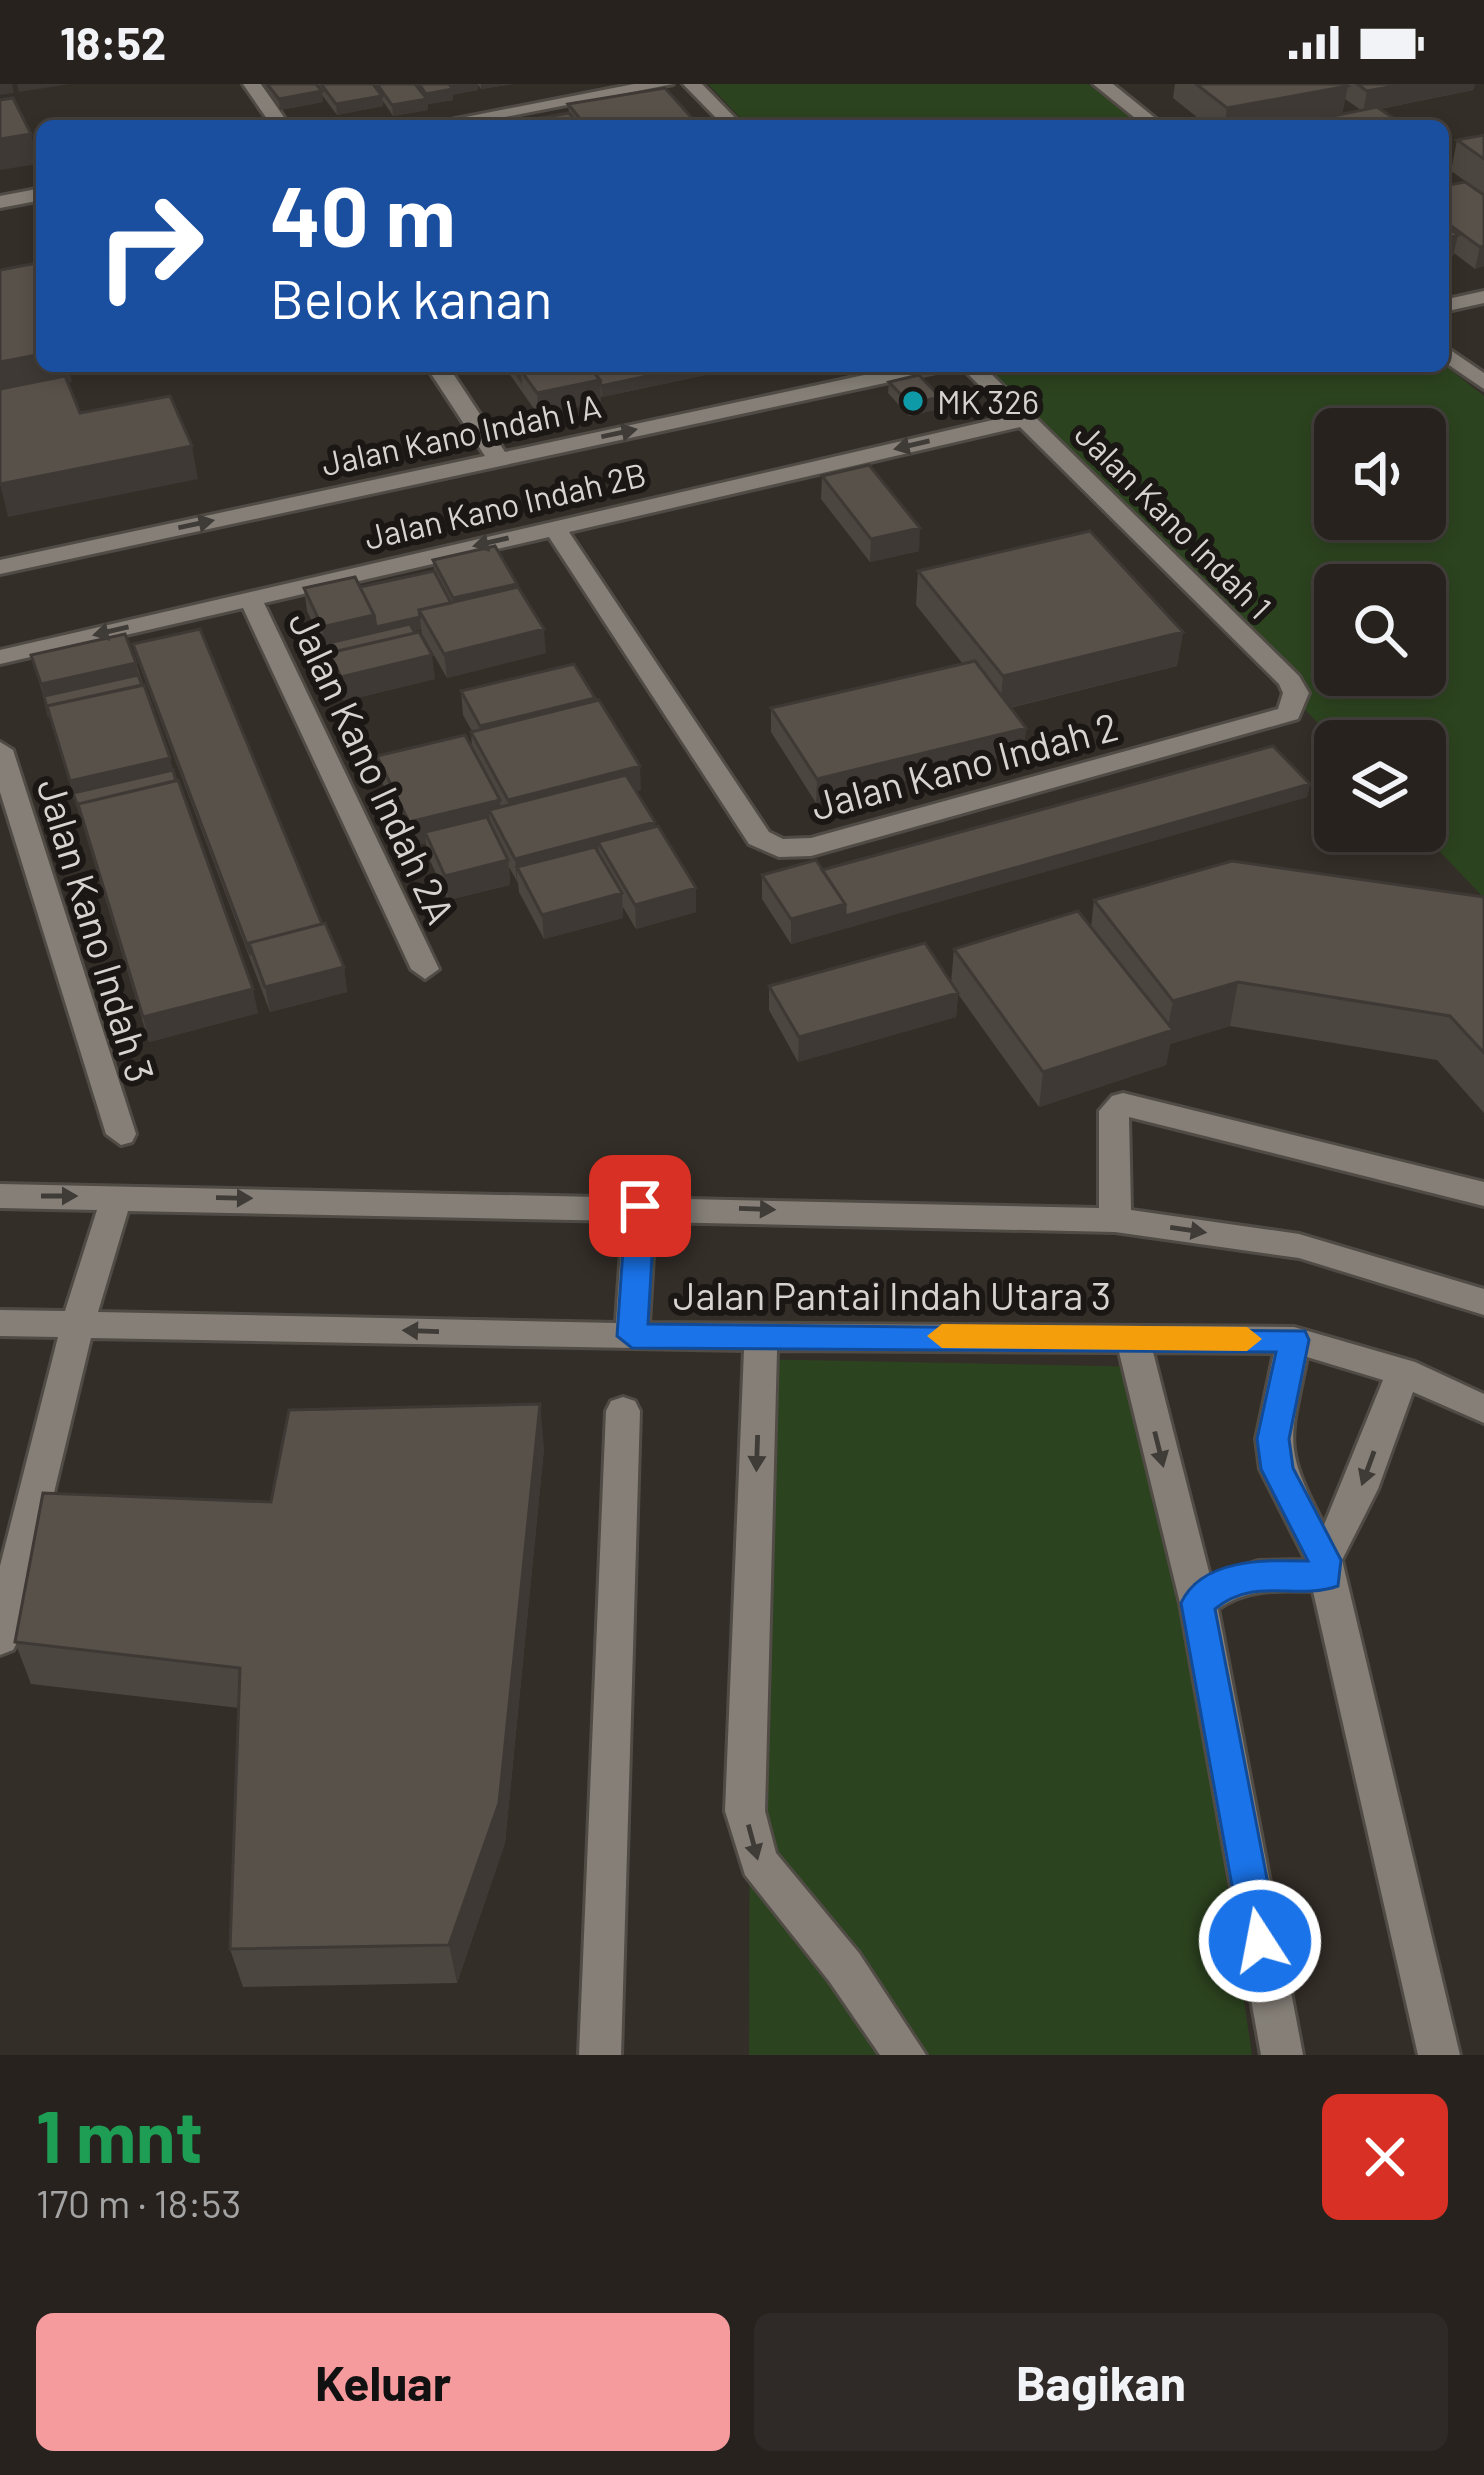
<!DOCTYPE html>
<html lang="id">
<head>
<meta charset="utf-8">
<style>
  body { margin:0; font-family:Barlow,sans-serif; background:#2f2a27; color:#f1f3f6; height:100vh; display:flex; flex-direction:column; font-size:45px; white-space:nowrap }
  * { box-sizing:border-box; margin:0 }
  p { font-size:39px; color:#a4a4a4 }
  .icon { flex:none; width:66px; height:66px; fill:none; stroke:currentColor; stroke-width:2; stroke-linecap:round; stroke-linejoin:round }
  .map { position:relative; height:1971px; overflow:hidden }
  .side { display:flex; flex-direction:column; background:#27221e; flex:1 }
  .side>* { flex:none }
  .top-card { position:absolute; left:36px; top:36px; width:1413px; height:252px; border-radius:18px; box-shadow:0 6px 18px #0003,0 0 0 3px #433f3c; background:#1a4fa0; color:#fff; overflow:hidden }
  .controls { position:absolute; left:1314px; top:324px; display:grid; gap:24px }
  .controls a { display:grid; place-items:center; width:132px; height:132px; border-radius:18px; background:#27221e; box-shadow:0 6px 18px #0003,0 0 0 3px #433f3c; font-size:60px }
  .pin { position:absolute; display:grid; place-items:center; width:102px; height:102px; color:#fff; margin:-51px; border-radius:24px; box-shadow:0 6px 18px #0006 }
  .me { position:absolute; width:132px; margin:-66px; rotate:349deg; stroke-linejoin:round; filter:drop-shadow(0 0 9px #0008) }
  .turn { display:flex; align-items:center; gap:42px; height:252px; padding:0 36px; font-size:54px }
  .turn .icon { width:156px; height:156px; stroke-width:2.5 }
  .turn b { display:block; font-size:84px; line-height:102px }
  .round { display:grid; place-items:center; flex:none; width:126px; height:126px; border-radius:18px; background:#2f2a27 }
  .summary { display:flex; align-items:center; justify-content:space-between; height:204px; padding:0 36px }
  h1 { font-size:72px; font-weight:700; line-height:90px; color:#1e9e55 }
  .action { display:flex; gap:24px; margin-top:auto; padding:24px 36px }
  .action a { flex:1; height:138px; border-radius:18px; background:#f59b9d; color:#111; font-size:48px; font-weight:700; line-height:138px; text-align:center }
  .action a+a { background:#2f2a27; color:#f1f3f6 }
  .status { display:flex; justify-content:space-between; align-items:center; height:84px; padding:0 60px; background:#27221e; direction:ltr }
  .status svg { height:33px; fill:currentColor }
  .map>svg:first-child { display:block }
  .green { fill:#2c431f; fill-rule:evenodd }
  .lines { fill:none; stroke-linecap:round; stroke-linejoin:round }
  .minor-casing { stroke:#504c45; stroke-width:6 }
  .minor { fill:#857f77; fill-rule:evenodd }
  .wall { fill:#4c4640; fill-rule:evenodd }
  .shaded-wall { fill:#3e3934 }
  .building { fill:#58514a; stroke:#3e3934; stroke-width:3 }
  .oneway { fill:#3f3b37 }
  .route { fill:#1a73e8; stroke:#114b97; stroke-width:3 }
  .slow { fill:#f59e0b }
  .culture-dot { fill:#0f9aa8; stroke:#1a1714; stroke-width:4.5 }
  .labels { text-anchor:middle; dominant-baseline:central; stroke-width:12; stroke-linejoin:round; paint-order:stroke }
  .far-poi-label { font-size:33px; fill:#d7d4cf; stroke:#1a1714; text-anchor:start }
  .far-street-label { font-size:33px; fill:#d7d4cf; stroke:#1a1714 }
  .street-label { font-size:39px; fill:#d7d4cf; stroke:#1a1714 }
</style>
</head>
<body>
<div class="status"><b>18:52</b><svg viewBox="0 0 49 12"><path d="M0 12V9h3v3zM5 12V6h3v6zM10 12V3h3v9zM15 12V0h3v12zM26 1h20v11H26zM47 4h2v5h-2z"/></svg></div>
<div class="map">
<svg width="1484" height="1971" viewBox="0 0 1484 1971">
  <rect width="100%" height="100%" fill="#342e28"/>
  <path class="green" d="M708,0H1088L1141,42H748Z
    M1443,280L1484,312V814L1420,747H1425V657H1335L977,282ZM1335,345H1425V435H1335ZM1335,501H1425V591H1335Z
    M751,1275L1151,1283L1252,1971H749Z"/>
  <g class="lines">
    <g class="minor-casing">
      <path id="minor" d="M243,0H261L290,42H272Z
        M634,0H673L459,42H420Z
        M683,0H702L743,42H724Z
        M1093,0H1113L1165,42H1145Z
        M42,104V116L0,124V112Z
        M1484,207V219L1443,228V216Z
        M1443,261L1484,289V305L1443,277Z
        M426,282H448L505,368L906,282H947L936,288L0,490V476L485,372Z
        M960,282H983L1299,592L1309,609L1298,635L811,772L779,773L749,760L549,453L264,519L439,885L425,895L411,885L243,524L0,580V566L1010,332ZM1020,343L1279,600L1283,609L1278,625L811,754L783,755L769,748L569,448Z
        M0,658L13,666L136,1050L132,1058L121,1061L106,1050L0,708Z
        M1123,1009L1484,1098V1122L1129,1033L1131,1126L1299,1150L1484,1205V1231L1299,1174L1115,1148L655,1138L649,1239L1294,1243L1415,1278L1484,1310V1339L1413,1308L1378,1405L1342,1476L1460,1971H1418L1313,1507C1279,1506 1246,1504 1218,1525L1303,1971H1261L1180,1519L1119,1268L777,1266L765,1727L776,1769L859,1869L926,1971H880L829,1897L745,1791L725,1727L744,1266L91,1254L19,1555L13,1566L0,1571V1482L58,1253L0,1252V1226L65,1227L97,1126L0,1124V1100L1099,1124V1027L1112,1012ZM128,1127L623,1137L616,1239L98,1228ZM1153,1268L1274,1269L1256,1355L1260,1385L1306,1476L1258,1477L1210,1492ZM1307,1273L1383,1296L1324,1441C1282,1361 1290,1358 1307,1273Z
        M623,1313L635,1317L640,1327L621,1971H579L606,1327L611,1317Z"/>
    </g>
    <use href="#minor" class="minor"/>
  </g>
  <path class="wall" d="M261,0H513L481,5L478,1V6L453,10V16L428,20V26L393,32L383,17V22L337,31L322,11L323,18L280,26Z
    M1175,0H1475L1473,6L1380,25L1405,42H1208L1173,14ZM1345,15L1361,26L1342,30Z
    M568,20L699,42H494L569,29Z
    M1484,51V110L1451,87L1457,56Z
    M1443,102L1484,111V182L1475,185L1454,169L1453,172L1443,175Z
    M504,282H748L602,313L600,312L601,318L539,332Z
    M889,298L940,313L939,325L909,332L888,309Z
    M822,392L919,467L870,478L821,415Z
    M433,476L517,500L546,569L447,594L422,550L421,545L414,547L435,595L344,617L322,573L320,561L323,560L307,527L304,504L360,503L434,487Z
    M918,487L1183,548L1177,582L1010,624L1026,644L1023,668L816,719L771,648V624L963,580L916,521Z
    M133,560L322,840L344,883L347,908L270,928L136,572Z
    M31,571L136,579L258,929L149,958Z
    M461,607L595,617L641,706L637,707L655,742L696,804V828L636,845L623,823V834L544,855L519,808L518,799L509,783L510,801L448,816L428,772L426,759L412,763L381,696L377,672L472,664L471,648L472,647L463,631Z
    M1310,700L1307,713L791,860L762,815V791L822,786Z
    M1484,813V1029L1437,976L1230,942L1170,960L1166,981L1039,1023L958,910L956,933L798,978L769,926V902L951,899L954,865L1091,843L1094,816Z
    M544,1364L505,1759L457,1899L243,1903L230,1865L239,1624L31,1600L15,1558L271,1418Z"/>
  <path class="shaded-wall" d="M0,0H12L14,9L0,11Z
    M17,0H70L19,8Z
    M452,0H478V6L453,11Z
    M481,0H513L481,5Z
    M1405,0H1475L1473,6L1363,28L1367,7Z
    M1348,2L1342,31L1286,42H1224L1227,24Z
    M453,5V16L428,20V26L393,32L392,21L427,16L426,10Z
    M322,7L323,18L280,26L279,15Z
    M382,12L383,22L337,31L336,20Z
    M31,50L38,80L0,86V55Z
    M1458,151L1453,172L1443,175V154Z
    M1484,162V182L1475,185L1480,163Z
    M42,270V282H69L72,298L0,312V278Z
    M694,282H748L602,313L601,302Z
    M600,296L601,318L539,332L537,309Z
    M940,313L939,325L909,332L910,320Z
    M192,362L198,395L8,433L0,400Z
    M920,444L919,467L870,478L871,455Z
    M517,500L519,523L454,525L453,514Z
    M374,531L420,533L421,545L325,567L322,543Z
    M544,545L546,569L447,594L444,570Z
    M1183,548L1177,582L1000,626L1003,592Z
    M432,571L435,595L344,617L341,593Z
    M136,579L141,603L47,624L41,600Z
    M595,614L596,638L482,666L480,642Z
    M1026,644L1023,668L816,719L817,695Z
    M170,674L175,698L77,721L70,697Z
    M640,682L641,706L510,740L508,716Z
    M1310,700L1307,713L791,860V835Z
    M500,716L502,740L489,726L490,743L425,748L426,759L412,763L409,738Z
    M655,738L656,762L598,758L599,777L517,783V799L515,775Z
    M508,776L510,801L448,816L445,792Z
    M696,804V828L636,845L635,821Z
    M622,809L623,834L544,855L542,831Z
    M344,883L347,908L270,928L265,903Z
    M1238,898L1230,942L1170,960L1166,981L1039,1023L1043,988L1167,947L1173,917Z
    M253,905L258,929L149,958L143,933Z
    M958,909L956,933L798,978L799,953Z
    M540,1320L544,1364L505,1759L457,1899L449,1861Z"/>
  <path class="building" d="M267,0H316L322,7L279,15Z
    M321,0H373L382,12L336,20Z
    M377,0H415L427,15L392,21Z
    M419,0H449L453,5L426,10Z
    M1196,0H1345L1348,2L1227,24Z
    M1357,0H1405L1367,7Z
    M665,4L699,42H586L568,20Z
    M13,14L31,50L0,55V16Z
    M1377,23L1405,42H1284Z
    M569,29L579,42H494Z
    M1484,51V75L1457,56Z
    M1465,98L1484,111V162L1480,163L1443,136V102Z
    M1443,140L1458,151L1443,154Z
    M42,178V201H39L42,209V270L0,278V186Z
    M511,282H528L519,284L520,295Z
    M528,282H589L600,296L537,309L519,284Z
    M589,282H694L601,302L600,296Z
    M919,291L940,313L910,320L889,298Z
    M65,292L80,329L170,312L192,362L0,400V305Z
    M869,381L920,444L871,455L822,392Z
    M1090,447L1183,548L1003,592L918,487Z
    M495,462L517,500L453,514L433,476Z
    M434,487L451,519L419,526L420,533L376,543L374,531L360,503Z
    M355,493L374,531L322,543L304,504Z
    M518,503L544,545L444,570L419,526Z
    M410,540L415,549L329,569L330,581L320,561Z
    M200,545L322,840L249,859L251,871L133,560Z
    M419,548L432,571L341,593L329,569Z
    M125,550L136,579L41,600L31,571Z
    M975,577L1026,644L817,695L771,624Z
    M574,580L595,614L480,642L461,607Z
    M138,591L142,601L47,622L49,633L44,612Z
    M144,601L170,674L70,697L47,622Z
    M599,616L640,682L508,716L471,648Z
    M465,651L500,716L409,738L377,672Z
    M1273,662L1310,700L845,832V820L822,786Z
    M173,686L176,697L78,720L81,731L73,709Z
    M626,691L655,738L515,775L489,726Z
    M178,696L253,905L143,933L78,720Z
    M487,733L508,776L445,792L425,748Z
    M658,742L696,804L635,821L598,758Z
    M595,763L622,809L542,831L517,783Z
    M816,776L845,820L791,835L762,791Z
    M1232,777L1484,813V969L1450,932L1238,898L1173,917L1094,816Z
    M1078,827L1173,946L1043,988L954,865Z
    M325,839L344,883L265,903L249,859Z
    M925,859L958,909L799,953L769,902Z
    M540,1320L499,1719L449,1861L230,1865L240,1584L15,1558L43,1409L271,1418L289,1326Z"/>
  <defs><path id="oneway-solid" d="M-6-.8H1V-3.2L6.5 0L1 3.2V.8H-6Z" transform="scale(3)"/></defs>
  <g class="oneway">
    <use href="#oneway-solid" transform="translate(619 349) rotate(-12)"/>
    <use href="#oneway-solid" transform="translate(912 361) rotate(167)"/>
    <use href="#oneway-solid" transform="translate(196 440) rotate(-12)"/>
    <use href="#oneway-solid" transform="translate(491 458) rotate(167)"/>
    <use href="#oneway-solid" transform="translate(111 547) rotate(167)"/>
    <use href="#oneway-solid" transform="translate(59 1112)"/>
    <use href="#oneway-solid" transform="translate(234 1114) rotate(1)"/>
    <use href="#oneway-solid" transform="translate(757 1125) rotate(2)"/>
    <use href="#oneway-solid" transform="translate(1188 1146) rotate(8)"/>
    <use href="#oneway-solid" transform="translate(421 1247) rotate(-178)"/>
    <use href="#oneway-solid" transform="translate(1159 1365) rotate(76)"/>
    <use href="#oneway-solid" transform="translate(757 1369) rotate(92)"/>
    <use href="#oneway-solid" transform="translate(1368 1384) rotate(110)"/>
    <use href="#oneway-solid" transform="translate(753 1758) rotate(75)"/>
  </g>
  <path class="route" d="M640,1111L655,1122L648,1240L1305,1247L1309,1256L1289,1355L1293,1384L1341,1476L1338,1502C1295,1517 1254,1492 1215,1525L1279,1857L1273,1870L1260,1875L1247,1870L1242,1857L1181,1519C1202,1474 1266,1476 1308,1477L1261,1385L1257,1355L1276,1268L632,1264L617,1252L626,1122Z"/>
  <path class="slow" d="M942,1240L1247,1243L1262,1255L1247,1267L942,1264L927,1252Z"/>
  <circle class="culture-dot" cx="913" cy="317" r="12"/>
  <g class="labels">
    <g class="far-poi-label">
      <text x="937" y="317">MK 326</text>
    </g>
    <g class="far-street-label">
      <text transform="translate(461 350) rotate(-12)">Jalan Kano Indah I A</text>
      <text transform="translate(505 421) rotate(-13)">Jalan Kano Indah 2B</text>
      <text transform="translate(1174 436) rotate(45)">Jalan Kano Indah 1</text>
    </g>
    <g class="street-label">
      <text transform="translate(964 681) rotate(-15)">Jalan Kano Indah 2</text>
      <text transform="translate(373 683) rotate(65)">Jalan Kano Indah 2A</text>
      <text transform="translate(97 846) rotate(73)">Jalan Kano Indah 3</text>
      <text x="892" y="1210">Jalan Pantai Indah Utara 3</text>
    </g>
  </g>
</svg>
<div class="controls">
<a><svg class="icon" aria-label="sound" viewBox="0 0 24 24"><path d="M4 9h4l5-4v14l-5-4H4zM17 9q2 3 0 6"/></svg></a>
<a><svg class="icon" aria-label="search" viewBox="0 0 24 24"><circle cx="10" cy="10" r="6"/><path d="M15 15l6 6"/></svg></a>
<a><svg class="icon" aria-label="layers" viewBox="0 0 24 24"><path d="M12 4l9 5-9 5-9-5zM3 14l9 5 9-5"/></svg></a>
</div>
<div class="pin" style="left:640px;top:1122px;background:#d93025"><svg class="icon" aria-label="arrive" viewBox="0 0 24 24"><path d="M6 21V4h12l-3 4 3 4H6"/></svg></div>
<svg class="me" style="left:1260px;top:1857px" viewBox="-20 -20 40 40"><circle r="17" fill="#1a73e8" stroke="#fff" stroke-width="3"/><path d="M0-11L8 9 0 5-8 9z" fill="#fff"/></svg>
<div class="top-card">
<div class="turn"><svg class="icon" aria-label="right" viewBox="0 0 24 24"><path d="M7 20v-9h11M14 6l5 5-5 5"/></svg><div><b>40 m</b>Belok kanan</div></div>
</div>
</div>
<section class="side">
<div class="summary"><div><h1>1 mnt</h1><p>170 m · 18:53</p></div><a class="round" style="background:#d93025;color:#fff"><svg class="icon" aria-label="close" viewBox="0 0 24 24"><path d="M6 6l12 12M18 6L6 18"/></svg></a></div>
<div class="action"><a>Keluar</a><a>Bagikan</a></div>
</section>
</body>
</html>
